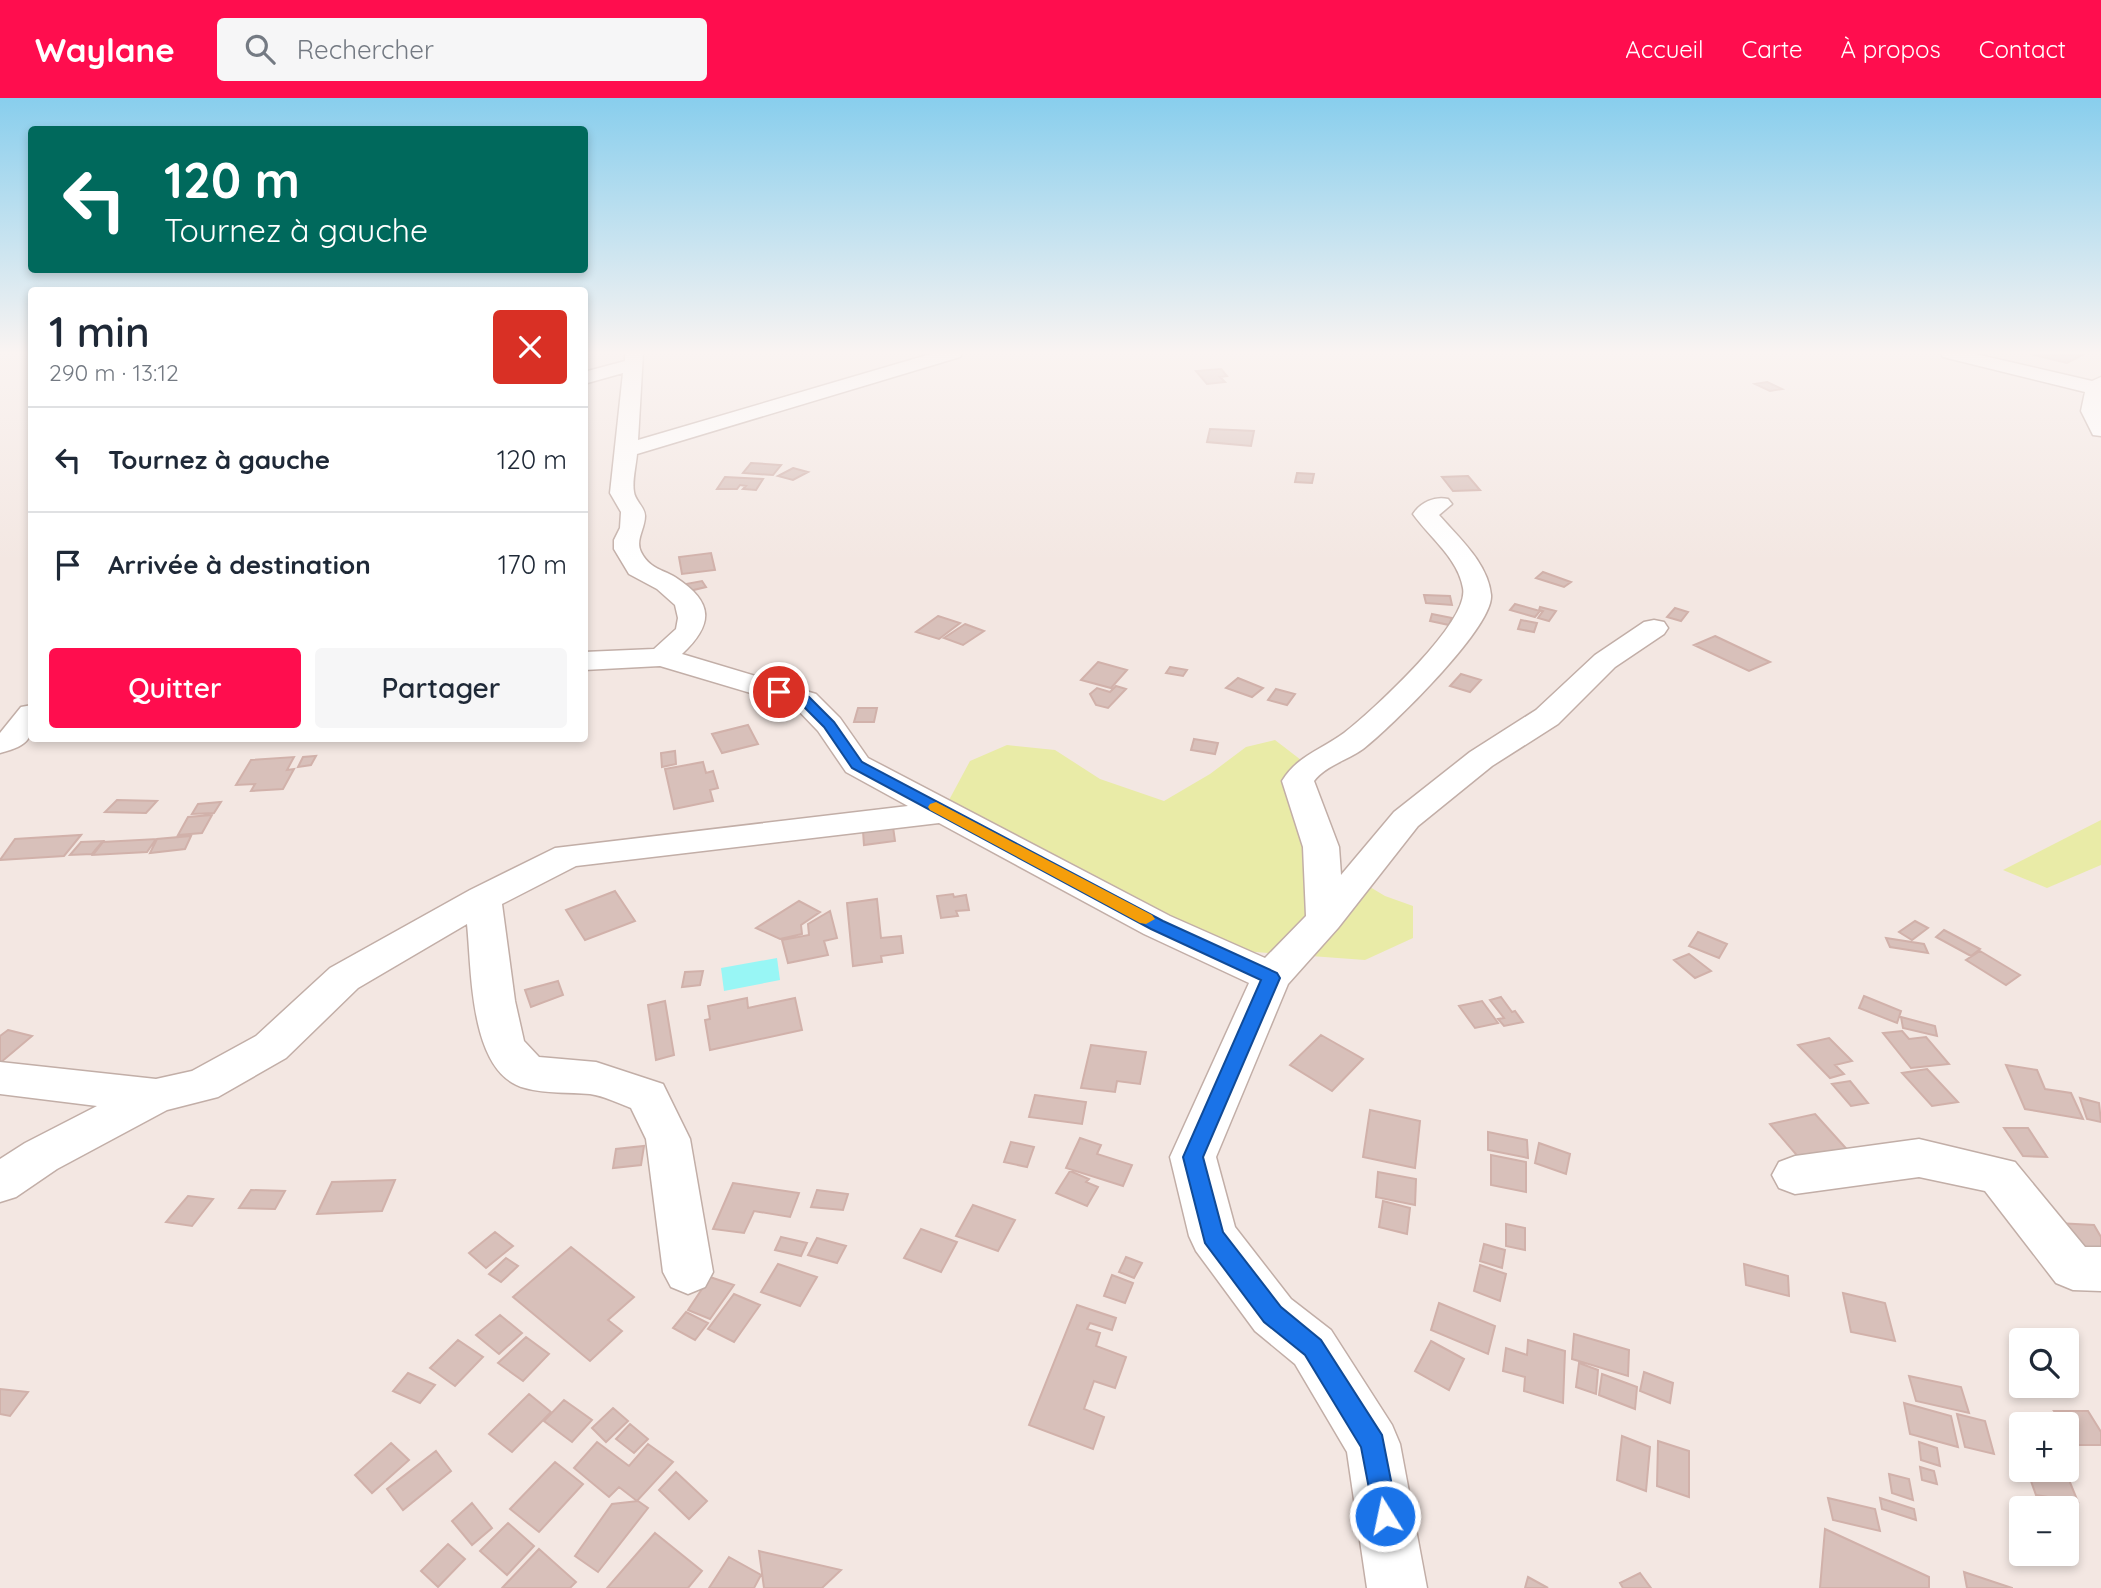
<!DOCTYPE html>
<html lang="fr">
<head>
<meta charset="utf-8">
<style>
  body { margin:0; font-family:Quicksand,sans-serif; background:#f6f6f7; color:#1f2937; height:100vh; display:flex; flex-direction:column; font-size:26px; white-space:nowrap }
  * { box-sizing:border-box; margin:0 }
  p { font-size:23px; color:#747a83 }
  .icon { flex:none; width:38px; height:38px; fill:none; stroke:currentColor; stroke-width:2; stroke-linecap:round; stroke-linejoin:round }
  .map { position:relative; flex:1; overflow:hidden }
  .drawer { position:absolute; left:28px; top:189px; width:560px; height:455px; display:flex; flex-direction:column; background:#fff; border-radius:7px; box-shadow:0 4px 10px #0003 }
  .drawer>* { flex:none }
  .banner { position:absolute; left:28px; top:28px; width:560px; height:147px; border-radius:7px; box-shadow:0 4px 10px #0003; background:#00695c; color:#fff; overflow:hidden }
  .tools { position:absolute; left:2009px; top:1230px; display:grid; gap:14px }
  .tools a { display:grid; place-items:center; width:70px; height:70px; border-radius:7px; background:#fff; box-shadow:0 4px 10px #0003; font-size:35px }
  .pin { position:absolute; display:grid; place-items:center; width:60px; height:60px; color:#fff; margin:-30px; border:4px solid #fff; border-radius:50%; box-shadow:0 2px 7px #0007 }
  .me { position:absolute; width:77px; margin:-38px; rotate:350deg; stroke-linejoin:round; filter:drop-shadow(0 0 5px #0008) }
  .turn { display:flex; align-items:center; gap:24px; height:147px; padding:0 21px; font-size:32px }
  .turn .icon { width:91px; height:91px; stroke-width:2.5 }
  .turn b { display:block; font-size:49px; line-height:60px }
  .round { display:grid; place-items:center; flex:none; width:74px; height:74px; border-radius:7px; background:#f6f6f7 }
  .summary { display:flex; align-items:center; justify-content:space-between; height:119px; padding:0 21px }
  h1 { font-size:42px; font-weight:600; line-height:52px }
  .cta { display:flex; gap:14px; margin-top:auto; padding:14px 21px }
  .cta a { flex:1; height:80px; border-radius:7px; background:#ff0d4e; color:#fff; font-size:28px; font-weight:600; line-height:80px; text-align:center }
  .cta a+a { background:#f6f6f7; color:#1f2937 }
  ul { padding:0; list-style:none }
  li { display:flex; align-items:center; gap:21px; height:105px; padding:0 21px; border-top:2px solid #e0e1e3 }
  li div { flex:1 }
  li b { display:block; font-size:26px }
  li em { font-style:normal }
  header { display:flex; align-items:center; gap:42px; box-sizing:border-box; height:98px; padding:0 35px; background:#ff0d4e; color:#fff }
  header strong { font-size:33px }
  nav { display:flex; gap:38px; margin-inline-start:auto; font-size:24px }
  .search { width:490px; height:63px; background:#f6f6f7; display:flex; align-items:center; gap:18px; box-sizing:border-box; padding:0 24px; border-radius:7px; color:#747a83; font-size:26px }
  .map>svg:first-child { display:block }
  .green { fill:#e9eba7 }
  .water { fill:#98f6f5 }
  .building { fill:#d8c0ba; stroke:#d1b1aa; stroke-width:2 }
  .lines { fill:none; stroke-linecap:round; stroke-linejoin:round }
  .minor-casing { stroke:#c2aea7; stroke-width:3 }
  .minor { fill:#fff; fill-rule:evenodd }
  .route { fill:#1a73e8; stroke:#114b97; stroke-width:2 }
  .slow { fill:#f59e0b }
</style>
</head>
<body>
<header>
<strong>Waylane</strong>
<div class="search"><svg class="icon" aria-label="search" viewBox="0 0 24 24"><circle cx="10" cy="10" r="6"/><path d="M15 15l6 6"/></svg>Rechercher</div>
<nav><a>Accueil</a><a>Carte</a><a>À propos</a><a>Contact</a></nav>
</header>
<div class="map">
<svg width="2101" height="1490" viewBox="0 0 2101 1490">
  <rect width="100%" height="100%" fill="#f3e7e2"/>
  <path class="green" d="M1275,642L1301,662L1288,702L1303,749L1385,798L1413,808V840L1365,862L1242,853L1130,801L948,704L970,663L1007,647L1055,652L1100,681L1164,703L1210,676L1246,649Z
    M2101,722V767L2047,790L2003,772Z"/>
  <path class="water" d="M777,860L780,882L724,893L721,870Z"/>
  <path class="building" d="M2037,255H2080L2084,256L2067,265L2034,257Z
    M1221,271L1227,278L1220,279L1225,284L1207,286L1196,273Z
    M1767,284L1782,291L1770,293L1755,286Z
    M1210,331L1254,333L1251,348L1207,344Z
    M751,365L781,367L773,377L743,375Z
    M793,370L808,374L793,382L778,378Z
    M1297,375L1314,376L1312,385L1295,384Z
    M1468,378L1480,392L1453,393L1442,379Z
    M725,379L763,381L756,392L743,391L746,388L740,387L737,391H717Z
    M711,455L715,472L682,476L679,459Z
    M1543,474L1571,484L1564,489L1536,480Z
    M702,483L706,489L685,494L681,487Z
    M1424,497L1450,498L1452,507L1426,505Z
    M1515,506L1540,513L1535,519L1510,512Z
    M1540,509L1556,513L1549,523L1538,520L1543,513L1539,512Z
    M1675,510L1688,514L1681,523L1667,519Z
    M1432,516L1452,520L1449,527L1430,523Z
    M938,518L960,525L939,541L916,534Z
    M1521,522L1537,525L1534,534L1518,531Z
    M965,526L984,533L963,547L944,540Z
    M1715,538L1770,564L1749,573L1694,547Z
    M1098,564L1127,572L1111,590L1081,582Z
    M1170,569L1187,572L1183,578L1166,575Z
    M1461,576L1481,582L1470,594L1450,588Z
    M1238,580L1263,590L1252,599L1226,590Z
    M1116,588L1126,591L1108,610L1096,607L1090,596L1097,590L1110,594Z
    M1276,591L1295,596L1287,607L1268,602Z
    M858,610H877L874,624H854Z
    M748,627L758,646L722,655L712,636Z
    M1194,641L1218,645L1215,656L1191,652Z
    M675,653L676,666L662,669L661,655Z
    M316,658L311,667L298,669L303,659Z
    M294,659L287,672L294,671L283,691L251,693L255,686L236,687L251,662Z
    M703,664L706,675L713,673L718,690L710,692L713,703L674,711L665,671Z
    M117,702L157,703L146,715L105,714Z
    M221,704L214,715L192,716L198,706Z
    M212,717L202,735L178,737L188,719Z
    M893,729L895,743L864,747L863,733Z
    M81,737L64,758L0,762L15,741Z
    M191,738L185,751L150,755L157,741Z
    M156,741L147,754L93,757L103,744Z
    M103,743L92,756L70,757L81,744Z
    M615,793L635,823L585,842L566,812Z
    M953,796L954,799L966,797L969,812L956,813L958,818L941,820L937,798Z
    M877,801L881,840L901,838L903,855L881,858L882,864L853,868L847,805Z
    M799,803L820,814L801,827L802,836L780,841L756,830Z
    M830,813L837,840L824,843L828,857L788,865L782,842L809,837L808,826Z
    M1915,823L1928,830L1912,842L1899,834Z
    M1944,832L1980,851L1971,858L1936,839Z
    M1698,834L1727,846L1719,860L1689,848Z
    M1886,840L1924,846L1928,855L1890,849Z
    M1980,853L2020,877L2006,887L1966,862Z
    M1689,856L1711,873L1695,880L1674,862Z
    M703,873L700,887L682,889L685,874Z
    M558,883L563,897L531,909L525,892Z
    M1864,898L1901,913L1897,925L1859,910Z
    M1501,899L1512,914L1515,913L1523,924L1504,928L1498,921L1504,920L1490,902Z
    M747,900L748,910L795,900L802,932L710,952L705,922L710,921L708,908Z
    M665,903L674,957L656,962L648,907Z
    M1482,903L1498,925L1475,930L1459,908Z
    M1901,919L1935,928L1937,938L1903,930Z
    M8,932L32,938L0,965V938Z
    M1902,933L1909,941L1926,939L1949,966L1911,970L1883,935Z
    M1321,937L1363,961L1332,993L1290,967Z
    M1829,940L1852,963L1835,967L1844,976L1830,980L1798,947Z
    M1091,947L1146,954L1140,986L1117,983L1115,994L1081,990Z
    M2006,967L2037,972L2045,991L2071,995L2083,1021L2025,1011Z
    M1927,971L1958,1004L1932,1008L1902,975Z
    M1850,983L1868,1005L1851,1008L1832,986Z
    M1035,997L1086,1004L1082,1026L1029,1019Z
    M2080,1000L2099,1005L2101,1024L2087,1021Z
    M1370,1012L1420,1023L1415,1070L1363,1059Z
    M1815,1016L1852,1057L1806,1068L1770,1026Z
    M2004,1030H2028L2047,1059L2023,1058Z
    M1488,1034L1527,1042L1528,1060L1488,1052Z
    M1080,1040L1101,1047L1097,1056L1132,1067L1123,1088L1066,1070Z
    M1011,1044L1034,1049L1027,1069L1004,1064Z
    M1539,1045L1570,1056L1566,1076L1535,1065Z
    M644,1048L641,1067L613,1070L616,1051Z
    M1491,1057L1526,1064V1094L1491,1087Z
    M1070,1073L1089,1081L1086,1084L1098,1089L1087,1108L1056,1095Z
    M1378,1074L1416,1081L1415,1107L1376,1099Z
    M395,1082L382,1113L317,1116L332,1084Z
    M733,1085L799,1095L790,1119L754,1113L744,1135L713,1131Z
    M251,1092L285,1093L275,1111L239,1110Z
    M817,1092L848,1096L843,1112L811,1109Z
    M188,1098L213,1101L192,1128L166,1124Z
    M1383,1103L1410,1110L1407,1136L1379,1129Z
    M973,1107L1015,1122L998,1153L956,1138Z
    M2056,1125L2094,1127L2101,1139V1164Z
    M1506,1126L1525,1130V1152L1506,1148Z
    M921,1131L957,1144L941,1174L904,1160Z
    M495,1134L513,1148L486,1170L469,1155Z
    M781,1139L807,1145L801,1158L775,1152Z
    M817,1140L846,1148L837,1165L808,1157Z
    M1484,1146L1505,1152L1502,1170L1480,1163Z
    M571,1149L634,1199L608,1222L622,1233L590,1263L513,1199Z
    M1126,1159L1142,1165L1134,1180L1119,1174Z
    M506,1160L518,1168L501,1184L489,1176Z
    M778,1166L817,1179L800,1208L761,1194Z
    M1744,1166L1788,1178L1789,1198L1746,1187Z
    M1480,1167L1506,1176L1500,1203L1474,1193Z
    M1112,1177L1133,1185L1125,1205L1104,1198Z
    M710,1179L734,1187L710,1221L688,1212Z
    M1843,1195L1885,1205L1895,1243L1851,1234Z
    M734,1196L760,1207L734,1244L708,1231Z
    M1439,1205L1495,1228L1488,1256L1431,1232Z
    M1077,1207L1116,1220L1112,1232L1090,1225L1087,1231L1100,1235L1096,1248L1126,1259L1115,1290L1094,1283L1084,1311L1104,1319L1093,1351L1029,1327Z
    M686,1214L708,1225L695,1242L673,1230Z
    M500,1217L522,1235L499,1256L476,1237Z
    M1574,1236L1629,1252L1628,1278L1572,1261Z
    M526,1239L549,1256L523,1283L498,1265Z
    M458,1242L483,1259L455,1288L430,1270Z
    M1528,1242L1565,1253L1563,1305L1524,1293L1525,1279L1503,1273L1506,1250L1527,1257Z
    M1431,1243L1464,1261L1449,1292L1415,1273Z
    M1579,1265L1598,1272L1596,1296L1576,1289Z
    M1644,1274L1673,1285L1670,1305L1640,1293Z
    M408,1275L435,1287L420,1305L393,1293Z
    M1602,1276L1637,1289L1635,1311L1599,1297Z
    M1909,1278L1961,1289L1969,1315L1916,1303Z
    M0,1291L28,1294L10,1318L0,1316Z
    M529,1296L551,1314L512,1354L489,1336Z
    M564,1302L592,1322L572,1344L544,1323Z
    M1904,1305L1951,1318L1958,1349L1910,1336Z
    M613,1310L628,1323L606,1344L592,1330Z
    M2054,1313H2088L2101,1334V1347H2075L2067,1333V1326H2063Z
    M1957,1316L1985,1323L1994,1356L1965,1349Z
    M630,1326L648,1341L634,1355L616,1341Z
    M1622,1338L1650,1349L1646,1393L1617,1382Z
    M1658,1343L1689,1353V1399L1657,1388Z
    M597,1344L629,1368L648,1346L673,1364L637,1403L619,1389L609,1399L574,1370Z
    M1919,1344L1937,1350L1940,1368L1921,1362Z
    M391,1345L409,1362L372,1395L355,1377Z
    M436,1353L451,1373L403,1412L387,1391Z
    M555,1364L583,1386L539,1434L510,1411Z
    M1920,1369L1934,1373L1937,1386L1922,1382Z
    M2027,1372H2065L2078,1404L2036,1397Z
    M676,1374L707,1403L689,1421L659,1392Z
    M1889,1376L1909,1381L1913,1402L1892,1395Z
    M1828,1400L1875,1411L1880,1433L1833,1422Z
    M1880,1400L1914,1411L1916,1422L1882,1411Z
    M638,1403L648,1410L598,1474L575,1458L612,1406Z
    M472,1405L492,1430L472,1447L452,1423Z
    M508,1425L534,1448L507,1477L480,1453Z
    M1825,1431L1929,1479V1490H1820Z
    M655,1435L702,1473L688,1490H607Z
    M448,1446L465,1461L438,1489L421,1473Z
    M539,1451L576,1484L570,1490H502Z
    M759,1453L841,1472L822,1490H764Z
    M729,1459L761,1477L754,1490H709Z
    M1964,1474L2012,1490H2013H1967Z
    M1640,1475L1651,1490H1623L1620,1485Z
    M1528,1479L1548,1490H1525Z"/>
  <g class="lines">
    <g class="minor-casing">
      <path id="minor" d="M625,255H643L638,342L934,255H962L960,259L637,356C636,368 632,383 634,394C635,403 645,409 645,418C645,431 635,442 641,454C649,470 661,471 675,479C714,504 714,526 682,556L816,596L840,620L868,660L1170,818L1265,860L1306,818L1303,749L1282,683C1297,658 1321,652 1344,635C1371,614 1470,524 1463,490C1458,460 1430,440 1413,416C1421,404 1435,398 1448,401L1452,406L1439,417C1459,440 1488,465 1491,497C1494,529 1390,630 1363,651C1348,662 1325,668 1314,683L1339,749L1341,777L1394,714L1470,654L1536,612L1595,557L1644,524L1654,522L1664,524L1668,530L1664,536L1615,569L1558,626L1492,668L1418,728L1338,830L1288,886L1216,1059L1235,1129L1291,1201L1331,1232L1392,1327L1400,1346L1427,1490H1367L1347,1354L1295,1266L1255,1233L1196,1153L1189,1138L1170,1059L1249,885L1144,836L939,725L576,768L502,806L515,903L524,943L539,959L596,964L663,986L690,1041L713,1174L705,1189L688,1196L671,1189L663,1174L646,1041L631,1010C618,1005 604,998 590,996C569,994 546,996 525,990C469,976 472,873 467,826L358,890L286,960L218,999L167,1012L57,1071L16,1099L0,1104V1061L25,1045L97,1008L0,996V964L156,981L192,973L256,938L330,870L470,792L555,750L908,708L846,674L818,633L794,608L660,568L584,572V554L654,551L676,531L678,520L675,507L657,491L629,476L614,451V442L620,430L621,414L610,395L623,275L584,286V274L625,263Z
        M1941,255H1971L2092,283L2101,279V338L2093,337L2081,313L2085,294L1943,259Z
        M32,607C32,639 34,646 0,655V635L21,609Z
        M1919,1041L2015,1064L2085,1149H2101V1193L2073,1192L2056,1185L1985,1093L1919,1079L1795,1096L1779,1090L1772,1077L1779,1064L1795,1058Z"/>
    </g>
    <use href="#minor" class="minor"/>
  </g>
  <linearGradient id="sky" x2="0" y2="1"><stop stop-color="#88ceed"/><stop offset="0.55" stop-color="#faf4f2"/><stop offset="1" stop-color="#faf4f2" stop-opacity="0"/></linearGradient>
  <rect width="2101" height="463" fill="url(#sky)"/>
  <path class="route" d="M779,590L809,599L834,624L862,664L1163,823L1277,875L1280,880L1203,1059L1223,1134L1281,1209L1321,1242L1382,1337L1398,1418L1394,1427L1385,1431L1376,1427L1361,1349L1305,1257L1264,1224L1205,1145L1183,1059L1261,882L1151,831L852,670L824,629L800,605L774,597V591Z"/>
  <path class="slow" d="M936,704L1152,817L1155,821L1146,826L1140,825L930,712L928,709L930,706Z"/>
</svg>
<div class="tools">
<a><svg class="icon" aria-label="search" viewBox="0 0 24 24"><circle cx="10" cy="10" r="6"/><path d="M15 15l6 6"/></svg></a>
<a>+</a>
<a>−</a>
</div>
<div class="pin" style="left:779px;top:594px;background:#d93025"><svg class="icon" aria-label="arrive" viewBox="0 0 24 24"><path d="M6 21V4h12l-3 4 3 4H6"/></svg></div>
<svg class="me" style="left:1385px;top:1418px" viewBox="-20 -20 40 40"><circle r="17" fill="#1a73e8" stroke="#fff" stroke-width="3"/><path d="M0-11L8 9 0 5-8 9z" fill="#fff"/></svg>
<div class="banner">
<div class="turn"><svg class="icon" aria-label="left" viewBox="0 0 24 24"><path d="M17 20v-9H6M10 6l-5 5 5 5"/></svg><div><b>120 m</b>Tournez à gauche</div></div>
</div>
<section class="drawer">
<div class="summary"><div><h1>1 min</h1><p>290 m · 13:12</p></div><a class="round" style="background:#d93025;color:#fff"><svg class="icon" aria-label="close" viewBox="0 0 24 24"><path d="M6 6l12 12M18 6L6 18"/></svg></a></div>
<ul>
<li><svg class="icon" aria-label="left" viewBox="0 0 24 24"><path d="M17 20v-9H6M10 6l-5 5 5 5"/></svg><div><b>Tournez à gauche</b></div><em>120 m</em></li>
<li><svg class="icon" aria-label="arrive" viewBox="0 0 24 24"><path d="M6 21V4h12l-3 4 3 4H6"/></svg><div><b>Arrivée à destination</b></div><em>170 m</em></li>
</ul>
<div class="cta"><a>Quitter</a><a>Partager</a></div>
</section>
</div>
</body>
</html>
